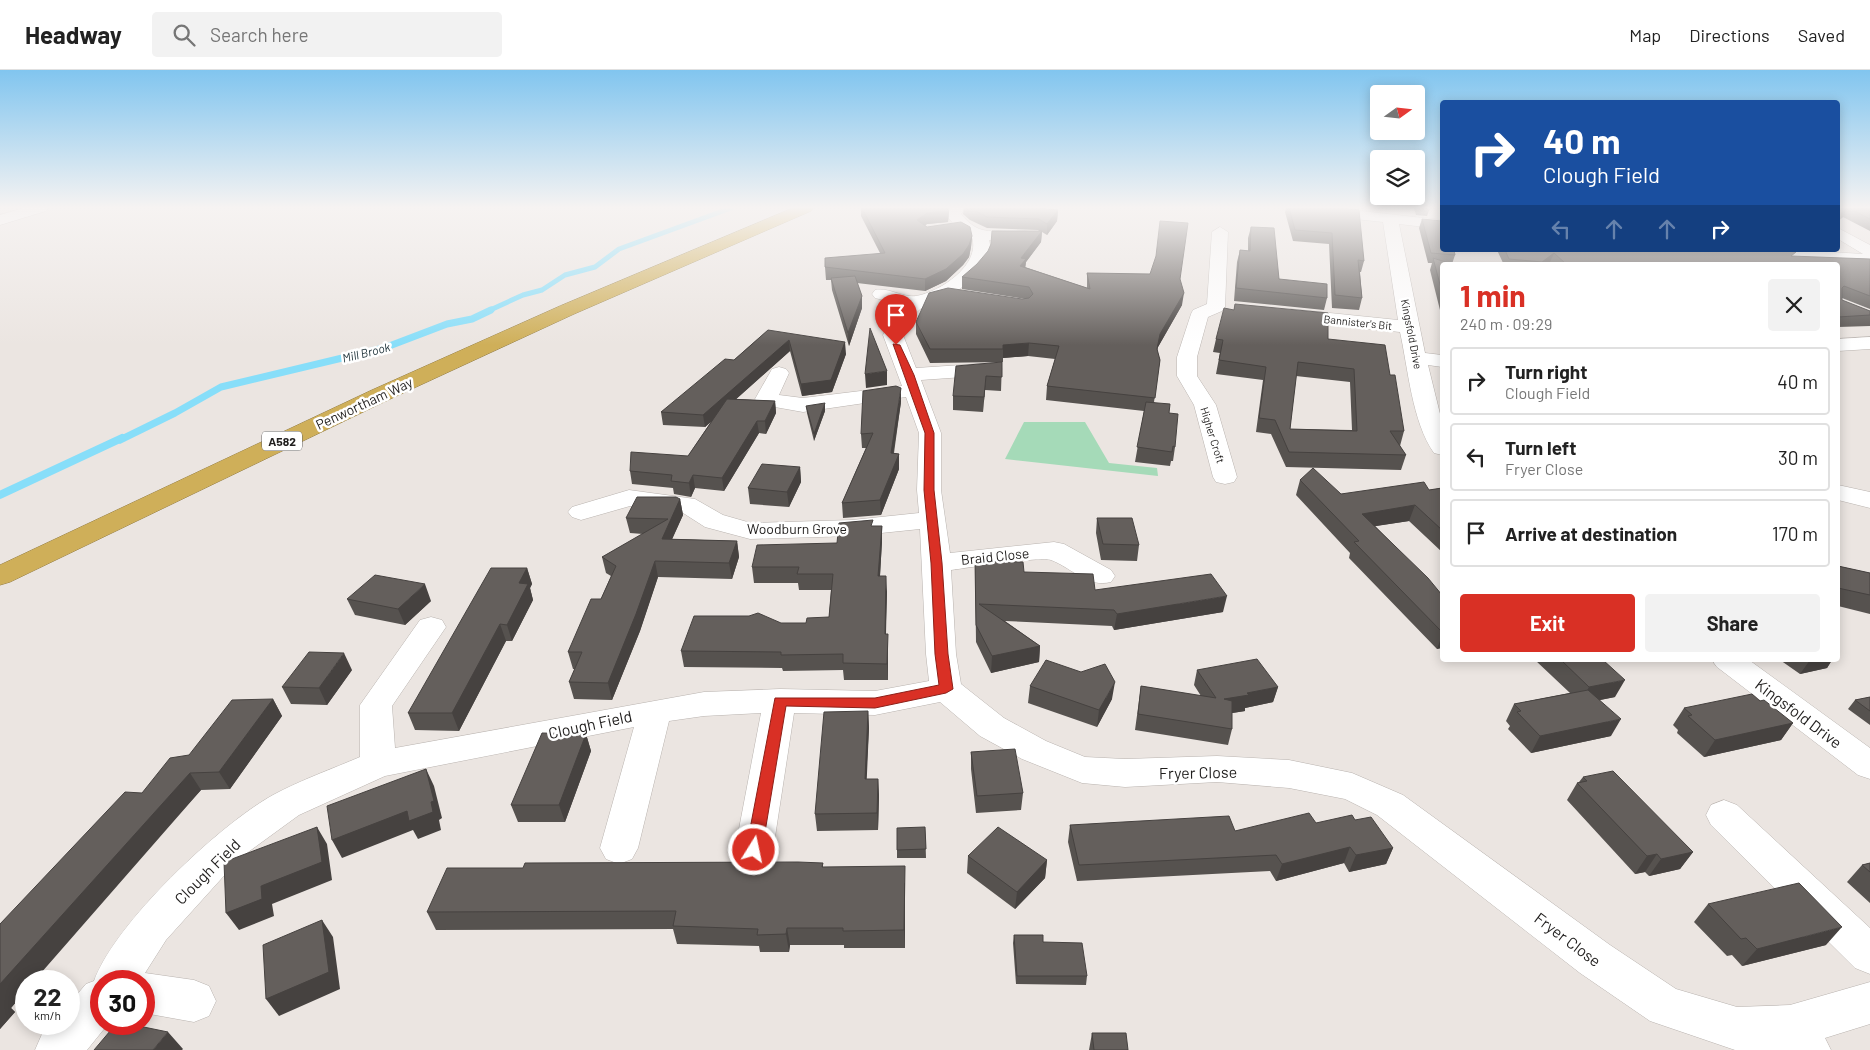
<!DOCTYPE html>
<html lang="en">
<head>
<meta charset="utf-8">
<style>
  body { margin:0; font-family:Barlow,sans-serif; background:#f2f2f2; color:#222; height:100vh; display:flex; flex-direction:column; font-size:19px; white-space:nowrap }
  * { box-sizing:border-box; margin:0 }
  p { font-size:16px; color:#767676 }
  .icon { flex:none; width:28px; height:28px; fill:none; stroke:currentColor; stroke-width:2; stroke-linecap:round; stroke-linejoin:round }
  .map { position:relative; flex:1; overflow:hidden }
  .panel { position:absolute; left:1440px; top:192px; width:400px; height:400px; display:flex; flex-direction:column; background:#fff; border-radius:5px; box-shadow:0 2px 12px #0003 }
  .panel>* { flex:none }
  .banner { position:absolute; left:1440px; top:30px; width:400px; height:152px; border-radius:5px; box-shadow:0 2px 12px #0003; background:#1a4fa0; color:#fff; overflow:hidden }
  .needle { width:32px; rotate:75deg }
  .controls { position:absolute; left:1370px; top:15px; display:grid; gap:10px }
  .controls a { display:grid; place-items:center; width:55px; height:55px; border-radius:5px; background:#fff; box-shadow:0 2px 12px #0003; font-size:25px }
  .speed { position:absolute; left:15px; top:900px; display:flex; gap:10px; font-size:25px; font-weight:700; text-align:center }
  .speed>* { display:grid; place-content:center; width:65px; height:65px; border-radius:50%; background:#fff; box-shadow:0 2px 12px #0003; line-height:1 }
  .speed small { font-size:12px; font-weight:400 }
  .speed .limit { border:8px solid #d22; background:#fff; color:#111 }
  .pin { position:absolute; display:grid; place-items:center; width:42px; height:42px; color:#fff; margin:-51px -21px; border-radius:50% 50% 50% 0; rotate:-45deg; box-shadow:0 0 5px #0007 }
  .pin .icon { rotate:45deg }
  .me { position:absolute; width:55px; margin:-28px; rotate:10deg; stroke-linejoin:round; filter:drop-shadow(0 0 4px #0008) }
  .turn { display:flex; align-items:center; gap:18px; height:105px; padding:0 20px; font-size:22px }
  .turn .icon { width:65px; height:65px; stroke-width:2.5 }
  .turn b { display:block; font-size:35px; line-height:42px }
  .lanes { display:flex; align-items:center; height:48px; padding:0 20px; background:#0003; justify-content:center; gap:25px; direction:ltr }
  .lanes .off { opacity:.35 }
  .round { display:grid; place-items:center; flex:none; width:52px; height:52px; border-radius:5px; background:#f2f2f2 }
  .head { display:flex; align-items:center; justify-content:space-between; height:85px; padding:0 20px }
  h1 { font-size:30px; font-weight:700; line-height:38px; color:#d93025 }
  .primary-button { display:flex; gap:10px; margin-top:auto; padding:10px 20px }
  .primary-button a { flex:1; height:58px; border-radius:5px; background:#d93025; color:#fff; font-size:20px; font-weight:700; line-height:58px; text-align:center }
  .primary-button a+a { background:#f2f2f2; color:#222 }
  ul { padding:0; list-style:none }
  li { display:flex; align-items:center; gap:15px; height:68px; margin:0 10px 8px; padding:0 10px; border:2px solid #e0e0e0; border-radius:5px }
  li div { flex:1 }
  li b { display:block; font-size:19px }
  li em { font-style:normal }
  header { display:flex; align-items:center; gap:30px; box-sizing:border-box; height:70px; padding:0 25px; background:#fff; border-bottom:1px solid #e0e0e0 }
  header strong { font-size:24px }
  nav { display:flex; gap:28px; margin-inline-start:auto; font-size:18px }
  .search { width:350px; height:45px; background:#f2f2f2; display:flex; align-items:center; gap:12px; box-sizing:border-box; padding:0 18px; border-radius:5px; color:#767676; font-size:19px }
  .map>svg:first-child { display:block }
  .green { fill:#a5dab8 }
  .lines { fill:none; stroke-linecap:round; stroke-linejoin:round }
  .stream-far2 { stroke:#87def9; stroke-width:5 }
  .stream-far1 { stroke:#87def9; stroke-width:7 }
  .stream { stroke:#87def9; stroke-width:8 }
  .minor-casing { stroke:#b9b3af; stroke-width:1 }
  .highway-casing { stroke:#927c44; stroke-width:1 }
  .minor { fill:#fff; fill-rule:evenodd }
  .highway { fill:#cfaf59; fill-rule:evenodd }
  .wall { fill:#56524f; fill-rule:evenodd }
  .shaded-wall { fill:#464240 }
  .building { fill:#645f5c; stroke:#464240; fill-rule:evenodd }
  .route { fill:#d93025; stroke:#8d1f18 }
  .labels { text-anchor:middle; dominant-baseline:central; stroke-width:5; stroke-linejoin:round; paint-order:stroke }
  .far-street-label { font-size:11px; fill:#201e1d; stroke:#fff }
  .far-water-label { font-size:12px; font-style:italic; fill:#1c3037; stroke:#fff }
  .shield { fill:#fff; stroke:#636261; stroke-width:1 }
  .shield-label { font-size:12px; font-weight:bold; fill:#201e1d }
  .street-label { font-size:14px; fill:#201e1d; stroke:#fff }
  .near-street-label { font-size:16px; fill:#201e1d; stroke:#fff }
</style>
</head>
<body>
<header>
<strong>Headway</strong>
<div class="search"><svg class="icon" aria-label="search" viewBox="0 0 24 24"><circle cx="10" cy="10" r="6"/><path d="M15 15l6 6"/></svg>Search here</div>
<nav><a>Map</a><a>Directions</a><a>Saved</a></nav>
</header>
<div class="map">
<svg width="1870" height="980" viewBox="0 0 1870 980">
  <rect width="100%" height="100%" fill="#ebe5e1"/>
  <path class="green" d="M1024,352H1085L1109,393L1157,398L1158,406L1005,389Z"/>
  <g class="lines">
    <path class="stream-far2" d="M488,241L523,225L542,220L565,205L595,197L619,179L731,138"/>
    <path class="stream-far1" d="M120,370L175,343L221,317L384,278L447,254L472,249L491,240"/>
    <path class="stream" d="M0,425L122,368"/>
    <g class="minor-casing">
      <path id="minor" d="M24,138H48L46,141L0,155V145Z
        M950,138H965L961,144C967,151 974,158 983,160C995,163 1030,156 1037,166L1029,171L989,170C997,194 963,219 944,228C937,231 929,232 923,237C913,244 907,254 903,265L916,298L992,293L999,295L1002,299L999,303L992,305L921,310L941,363V420L950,483L1054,472L1064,474L1111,500L1115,506L1111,512C1088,518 1072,498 1051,490C1043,486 966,498 951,500L956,584L961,614L1004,648L1046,671L1085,687L1125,689L1217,686L1289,690L1352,703L1403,725L1610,875L1676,919L1737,937L1790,935L1870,912V954L1825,968L1831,980H1735L1650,951L1580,903L1377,745L1345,729L1289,718L1217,712L1125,717L1082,713L1022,689L980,666L940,632L875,645L794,643L773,780L767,791L754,796L741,791L735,780L761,643L704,646L669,651L638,778L632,789L619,794L606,789L600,778L634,657L385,706L299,745L240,788L166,870L145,903L194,910L209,916L216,931L209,946L194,952L144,943V911H101V954H108L87,980H35L42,964L51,954H69V934L86,914L94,911C115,853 219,755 273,725C301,710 332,699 360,687V635L420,550L431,547L442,550L446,557L392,636L395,678L704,622L780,619L875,621L929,611L926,584L920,459L852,466L750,469L705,457L680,441L630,436L581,450L572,447L568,442L572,437L629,420L695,429L723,445L751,453L852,450L919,443L917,420L919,363L906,327L803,342L758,334L755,329L772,299L779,297L786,299L789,303L779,325L803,328L902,316L883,265L890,252L904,235L875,228L872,224L875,220C889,217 903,228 916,226C940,222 981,195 972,167L958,159L945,144Z
        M1282,138H1334L1442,150V159L1399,154L1425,283L1442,285V297L1428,295L1442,352V385L1434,383C1412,352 1408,298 1400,262L1291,251L1284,249L1282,245L1284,241L1291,239L1398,250L1383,152L1289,142Z
        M1220,157L1228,162L1225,237L1222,241L1208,247L1197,287V306L1216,335L1237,407L1234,412L1225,414L1216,412L1213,407L1194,335L1177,306V287L1191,244L1193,240L1207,234L1212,162Z
        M1838,158L1870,175V195L1727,185L1719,180H1798L1863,184L1838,169Z
        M1870,267V279L1838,281V269Z
        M1838,415L1870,422V438L1838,430Z
        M1712,590H1749L1870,678V709L1858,705L1717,597Z
        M1724,730L1737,735L1870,858V904L1855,898L1711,755L1706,745L1711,735Z"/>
    </g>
    <g class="highway-casing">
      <path id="highway" d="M793,138H813L811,141L574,244L388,330L10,512L0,515V495L372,320L560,236Z"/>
    </g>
    <use href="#minor" class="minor"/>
    <use href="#highway" class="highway"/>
  </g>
  <path class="wall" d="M861,138H947L949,141L948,152L927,154L925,155L927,157L972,166L971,177L969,187L963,195L946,211L925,221L857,213L862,226V238L849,276L832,220L831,210H826L825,197L880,183L861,146Z
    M964,138H1038L1058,140L1057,151L1047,165L1042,162L1041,172L1026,192L1025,197L1087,218V203L1180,209L1182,235L1158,277L1157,280L1160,290L1154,332L1169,343L1175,377L1173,391H1171L1170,396L1135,392L1144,341L1046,330L1047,316L1055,289L1028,286L1003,288V292L930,293L916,264V252L1026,229L962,219V207L1039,161L1038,160L987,158L970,150L963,144Z
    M1286,138H1343L1364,191L1361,202H1360L1362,228L1359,240L1332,238L1329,174L1293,171L1285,142Z
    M1414,138H1430L1427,146L1416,145Z
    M1838,138H1870V161L1843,147L1838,151Z
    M1422,149L1455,185L1452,194L1442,195V248L1430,200L1432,193H1428L1419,158Z
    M1251,157L1279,209L1327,228L1324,240L1234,231L1237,192L1240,180L1248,181V168Z
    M1497,180H1773L1794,187L1870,189V239L1842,228V230L1870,241V256L1838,257V195H1553L1550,192L1547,195H1504Z
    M1235,234L1328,269L1390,305L1404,361L1400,376L1406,385L1401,400L1286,397L1271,364L1256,362L1263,310L1216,304L1220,283L1213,282L1216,269L1234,240ZM1296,306L1350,312L1352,360L1290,359Z
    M768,260L846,284L832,322L802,326L790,281L736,329L775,331L776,343L766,364L759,363L724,421L695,418L691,427L674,424L673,418L632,414L630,401L688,386L711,352L705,357L663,355L661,342L734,290Z
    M1002,292L1001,321L985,320L983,342L953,340V326Z
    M901,332L894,383L899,384V399L881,445L843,448L842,433L866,378H862L861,364Z
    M806,336L825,341L814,371L807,343Z
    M800,397L801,412L789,437L750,434L748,418Z
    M1300,410L1341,424L1429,420L1442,418V482L1409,451L1375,456L1442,525V580L1441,578L1437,579L1349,488L1350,483L1296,425Z
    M680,429L683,445L672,469L737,471L739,487L732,509L658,507L640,561L612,630L574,629L569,612L575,599H573L568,582L601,529L611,506L606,503L602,487L643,464L630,463L626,448Z
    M1097,448L1139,475L1137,491L1101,490L1096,463Z
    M873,456H882V471L880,506L887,522L886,564L888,580V610H844L843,600L783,601L782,598L684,597L681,581L781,553H806L829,547L831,520H799L798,513H754L752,497L837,473Z
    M975,491L1024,502L1095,520L1223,542L1114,560L1112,556L1005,551L1040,576L1039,592L991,603L976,572Z
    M1838,496L1870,503V544L1838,536Z
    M527,498L532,514L530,518L533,530L512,571H506L459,661L415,660L408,643Z
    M347,529L431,531L405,555L355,545Z
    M1535,590H1603L1615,627L1600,630L1611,666L1531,683L1508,659L1510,656L1506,651L1514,634L1570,623Z
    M1780,590H1832L1827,598L1800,604Z
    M352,600L327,635L291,634L282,617Z
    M1197,600L1278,617L1273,632L1245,638V641L1232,643V659L1228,675L1135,660L1141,616L1201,626L1194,615Z
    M1030,616L1112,629L1097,657L1028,633Z
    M1870,627V655L1848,639L1855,630Z
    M273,629L282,646L230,719L201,720L26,911V920L11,938L15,942L0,959V854L142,723L189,685Z
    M1760,631L1793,653L1781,670L1704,687L1677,663L1678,660L1673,655L1684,638Z
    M868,641L869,658L866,709H878L879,726L878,760L817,761L815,744Z
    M586,664L591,681L565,752H518L511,735Z
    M971,682L1023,723L1021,740L976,743L971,699Z
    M1583,707L1693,782L1680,799L1649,806L1645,802L1635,804L1567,730L1577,713L1579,712Z
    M1355,750L1393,778L1386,794L1349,802L1344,793L1276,811L1270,801L1077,811L1068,772L1070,755L1235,761L1316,753Z
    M925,757L926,788H897V780Z
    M968,786L1047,790L1045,808L1015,839L967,803Z
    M823,793V797L905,813V878H844V875H790L789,882H760L759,876L677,874L673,859L436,860L427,842L523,798Z
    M1870,793V833L1847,812L1862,795Z
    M1708,834L1826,875L1742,896L1732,885L1727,886L1694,852Z
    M1014,865L1043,872L1087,906L1086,915L1016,914L1013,873Z
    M1092,963L1128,980H1089Z"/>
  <path class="shaded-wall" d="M1847,138L1843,147L1838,151V146Z
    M1058,140L1057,151L1047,165V154Z
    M949,141L948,152L927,154L917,162V150L927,143Z
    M1042,161L1041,172L1026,192L1025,200L1020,208L1021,188Z
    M972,166L971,177L969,187L963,195L946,211L925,221V209Z
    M1554,183L1550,192L1547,195H1541L1542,192Z
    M1184,223L1182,235L1158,277L1155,292L1160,264Z
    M862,226V238L849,276L848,263Z
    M789,270L790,281L705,357L703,345Z
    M845,272L846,284L832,322L802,326L801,314Z
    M1029,273L1028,286L1003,288V275Z
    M887,301V315L866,318L865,304Z
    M986,306L985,320L983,342L984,327Z
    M901,318V332L891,398V383Z
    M775,331L776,343L766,364L765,351Z
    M825,333V341L814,371V364Z
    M757,351L759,363L724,421L722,408Z
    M899,384V399L881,445L880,430Z
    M800,397L801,412L789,437L787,422Z
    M693,405L695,418L691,427L689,413Z
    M680,429L683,445L665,485L662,469Z
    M1415,435L1409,451L1357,459L1362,444Z
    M882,456V471L879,522L878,506Z
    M737,471L739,487L732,509L729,493Z
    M655,491L658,507L640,561L612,630L608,613Z
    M527,498L532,514L530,518L533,530L512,571L507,555L519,513Z
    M886,506L887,522L885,580V564Z
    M425,514L431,531L405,555L398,539Z
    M1227,526L1223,542L1114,560L1117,544Z
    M500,554L506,571L459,661L452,643Z
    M888,564V610L887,594Z
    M1442,565V574L1441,578L1437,579Z
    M1040,576L1039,592L991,603L992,586Z
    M344,583L352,600L327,635L319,618Z
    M1810,590H1832L1827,598L1800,604Z
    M1625,610L1615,627L1580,634L1589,617Z
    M1115,612L1112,629L1097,657L1099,640Z
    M1278,617L1273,632L1245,638V641L1220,645L1224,629L1247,623Z
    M273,629L282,646L230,719L219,702Z
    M868,641L869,658L866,726L865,709Z
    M1621,649L1611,666L1531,683L1540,666Z
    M1793,653L1781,670L1704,687L1715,670Z
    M586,664L591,681L565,752L559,735Z
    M426,699L434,716L442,748L439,750L441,760L418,769L413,760L342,788L332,770Z
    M190,703L201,720L34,911H26V920L11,938L15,942L0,959V914Z
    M878,709L879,726L878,760L877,743Z
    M317,757L327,774L332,810L272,834L274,846L239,860L226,843L261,816Z
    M1350,777L1344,793L1276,811L1282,794Z
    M1393,778L1386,794L1349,802L1356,785Z
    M1693,782L1680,799L1649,806L1661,789Z
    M1657,784L1645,802L1635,804L1647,786Z
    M1047,790L1045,808L1015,839L1017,822Z
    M905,796V878L904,860Z
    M322,850L333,867L340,919L279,946L266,929Z
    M1842,857L1826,875L1742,896L1757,879Z
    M787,858L790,875L789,882L786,864Z
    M168,962L183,979L182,980H153Z"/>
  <path class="building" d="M862,138H947L949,141L927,143L917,150L927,157L961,152L970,157L972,166L969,175L963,184L946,199L925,209L825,197V188L885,183Z
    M970,138H1038L1058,140L1047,154L1039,149L987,147Z
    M1289,138H1343L1359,140L1364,191L1358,190L1362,228L1335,225L1332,163L1295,160Z
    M1838,138H1847L1838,146Z
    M1849,138H1870V149Z
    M1422,149L1442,151V180H1454L1455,185L1431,183Z
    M1160,151L1188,153L1180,209L1184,223L1160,264L1157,279L1160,290L1155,328L1047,316L1059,276L1029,273L1003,275V279H930L916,252L929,223L948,218L1022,229L1029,228L1033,224L1029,217L962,207L977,194L988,181L991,174L992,161H1042L1021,188L1026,189L1020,196L1090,219L1087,203L1150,204L1156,186Z
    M1251,157L1274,158L1279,209L1327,214V228L1236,218L1240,180L1250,181Z
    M1505,180H1773L1796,182L1791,186L1870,189V226L1844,216L1842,218V230L1870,241V245L1838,247V195H1580L1566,194L1554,183L1542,192L1509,189Z
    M1433,188L1455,195H1442V222Z
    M855,206L862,226L848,263L831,208Z
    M1235,234L1328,243V269L1385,275L1390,305H1395L1404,361H1390L1406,385L1289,382L1275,350L1259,348L1266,297L1219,290L1223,270L1216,269L1224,238L1234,240ZM1298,292L1354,299L1357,361L1290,359Z
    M870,258L887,301L865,304Z
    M768,260L845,272L831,310L801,314L789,270L703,345L661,342L725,289L734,290Z
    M1002,292V307L986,306L984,327L953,326L956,296Z
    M896,316L901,318L891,383L899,384L880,430L842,433L873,363L861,364L863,321Z
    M727,329L775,331L765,351H757L722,408L693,405L689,413L671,411L672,405L630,401L631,382L688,386Z
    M1146,332L1170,334L1169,343L1178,344L1175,377L1173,376L1172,382L1137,377Z
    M825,333L814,364L806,336Z
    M762,394L800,397L787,422L748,418Z
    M1313,398L1341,424L1424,412L1429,420L1442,418V439H1441L1442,441V460L1415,435L1362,444L1428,508L1442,525V562L1354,472L1359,471L1300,410Z
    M637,427H676L680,429L662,469L737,471L729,493L655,491L636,544L608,613L569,612L582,582H568L591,529H601L616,496L602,487L668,449L626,448Z
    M1097,448H1132L1139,475L1103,474Z
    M873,450L871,456H882L878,506H886L885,564H888L887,594L843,593V584L781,585V582L681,581L694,546H749L758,543L781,553H806L807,548L829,547L833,504H797L799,497H752L757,475L837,473L839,453Z
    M975,491L1023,492L1024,502L1093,504L1095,520L1211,504L1227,526L1117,544L1114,540L979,534L1040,576L992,586L976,555Z
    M1838,496L1870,503V525L1838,518Z
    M491,498H527L519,513L528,514L507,555L500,554L452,643H408Z
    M375,505L425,514L398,539L347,529Z
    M309,582L344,583L319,618L282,617Z
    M1257,589L1278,617L1247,623L1249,625L1224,629L1232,631V659L1138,644L1141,616L1216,628L1197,600Z
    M1046,590L1081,602L1105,594L1115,612L1099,640L1030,616Z
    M1561,590H1603L1625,610L1589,617Z
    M1588,620L1621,649L1540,666L1517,642L1521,641L1514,634Z
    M1752,624L1760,631L1764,630L1793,653L1715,670L1688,646L1692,645L1684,638Z
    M1870,627V641L1855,630Z
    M273,629L219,702L190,703L0,914V854L125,722L142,723L170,688L189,685L232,630Z
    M868,641L865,709H878L877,743L815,744L824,642Z
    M542,663L586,664L559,735H511Z
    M1015,679L1023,723L977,726L971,682Z
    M426,699L434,731L431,732L433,742L409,751L407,741L332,770L327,736Z
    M1613,701L1693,782L1661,789L1657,784L1647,786L1577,713L1587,711L1583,707Z
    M1309,743L1316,753L1352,745L1355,750L1371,747L1393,778L1356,785L1350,777L1282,794L1276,785L1079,795L1070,755L1229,746L1235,761Z
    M317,757L322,792L261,816L262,829L226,843L224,792Z
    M925,757L926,779L897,780V758Z
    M998,757L1047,790L1017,822L968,786Z
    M798,792L823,793L822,797L905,796L904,860L843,861V858H787L786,864L757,865L758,859L673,856L676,841L427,842L447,798H523L525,793Z
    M1870,793V802L1862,795Z
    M1799,813L1842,857L1757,879L1746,868L1741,869L1708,834Z
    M322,850L329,902L266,929L263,875Z
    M1014,865H1043V872L1082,873L1087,906H1017Z
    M116,954H129L168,962L153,980H94Z
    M1092,963H1126L1128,980H1094Z"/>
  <linearGradient id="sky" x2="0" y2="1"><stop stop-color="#81c5ef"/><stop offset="0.5" stop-color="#f6f3f2"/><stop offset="1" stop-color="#f6f3f2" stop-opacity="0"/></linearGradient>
  <rect width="1870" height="275" fill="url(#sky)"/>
  <path class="route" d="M893,274L900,275L914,305L934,363V420L942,493L948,584L953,619L946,623L875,638L786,636L762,780L760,785L754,787L749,785L746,780L775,628H875L939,615L935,584L931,493L924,420L925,363Z"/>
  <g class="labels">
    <g class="far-street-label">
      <text transform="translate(1358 252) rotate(6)">Bannister's Bit</text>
      <text transform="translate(1412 264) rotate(79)">Kingsfold Drive</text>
      <text transform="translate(1213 365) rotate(73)">Higher Croft</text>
    </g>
    <g class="far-water-label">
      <text transform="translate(366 282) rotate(-14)">Mill Brook</text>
    </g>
    <rect class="shield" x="262" y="361.5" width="40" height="19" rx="4"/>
    <g class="shield-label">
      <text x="282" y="371">A582</text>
    </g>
    <g class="street-label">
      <text transform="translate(364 333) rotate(-25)">Penwortham Way</text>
      <text x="797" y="458">Woodburn Grove</text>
      <text transform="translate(995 486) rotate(-6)">Braid Close</text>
    </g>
    <g class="near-street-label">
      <text transform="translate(1799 643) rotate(37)">Kingsfold Drive</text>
      <text transform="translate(590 654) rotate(-12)">Clough Field</text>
      <text transform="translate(1198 702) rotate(-1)">Fryer Close</text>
      <text transform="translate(207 801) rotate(-45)">Clough Field</text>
      <text transform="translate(1568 869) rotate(37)">Fryer Close</text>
    </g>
  </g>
</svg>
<div class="controls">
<a><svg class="needle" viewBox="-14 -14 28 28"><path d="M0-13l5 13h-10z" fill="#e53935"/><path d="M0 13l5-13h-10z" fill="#767676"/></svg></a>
<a><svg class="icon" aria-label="layers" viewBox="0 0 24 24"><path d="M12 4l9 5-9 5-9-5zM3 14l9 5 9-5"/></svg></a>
</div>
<div class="speed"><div>22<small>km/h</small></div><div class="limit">30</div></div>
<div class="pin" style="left:896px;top:275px;background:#d93025"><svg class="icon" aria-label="arrive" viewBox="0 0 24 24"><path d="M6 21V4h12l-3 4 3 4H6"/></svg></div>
<svg class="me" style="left:754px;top:780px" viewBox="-20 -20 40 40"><circle r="17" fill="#d93025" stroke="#fff" stroke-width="3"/><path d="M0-11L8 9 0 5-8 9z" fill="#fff"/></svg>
<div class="banner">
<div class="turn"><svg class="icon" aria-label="right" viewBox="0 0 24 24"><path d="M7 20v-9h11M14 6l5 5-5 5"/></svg><div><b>40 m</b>Clough Field</div></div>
<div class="lanes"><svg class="icon off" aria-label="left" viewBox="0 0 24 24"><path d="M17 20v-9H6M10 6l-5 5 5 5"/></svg><svg class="icon off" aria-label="ahead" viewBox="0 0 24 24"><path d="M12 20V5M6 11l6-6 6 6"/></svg><svg class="icon off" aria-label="ahead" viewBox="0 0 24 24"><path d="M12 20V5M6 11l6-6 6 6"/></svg><svg class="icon" aria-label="right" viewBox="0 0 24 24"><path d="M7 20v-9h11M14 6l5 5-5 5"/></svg></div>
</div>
<section class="panel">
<div class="head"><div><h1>1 min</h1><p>240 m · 09:29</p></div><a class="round"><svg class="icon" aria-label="close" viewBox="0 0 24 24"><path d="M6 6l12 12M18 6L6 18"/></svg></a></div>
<ul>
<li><svg class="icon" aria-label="right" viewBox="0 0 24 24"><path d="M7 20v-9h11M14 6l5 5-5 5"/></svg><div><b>Turn right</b><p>Clough Field</p></div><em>40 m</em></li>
<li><svg class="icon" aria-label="left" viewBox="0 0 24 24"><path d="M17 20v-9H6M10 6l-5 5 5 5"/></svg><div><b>Turn left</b><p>Fryer Close</p></div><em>30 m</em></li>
<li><svg class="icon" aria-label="arrive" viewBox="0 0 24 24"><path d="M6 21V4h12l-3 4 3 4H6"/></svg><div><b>Arrive at destination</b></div><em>170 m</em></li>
</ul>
<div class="primary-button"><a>Exit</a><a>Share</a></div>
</section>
</div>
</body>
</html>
